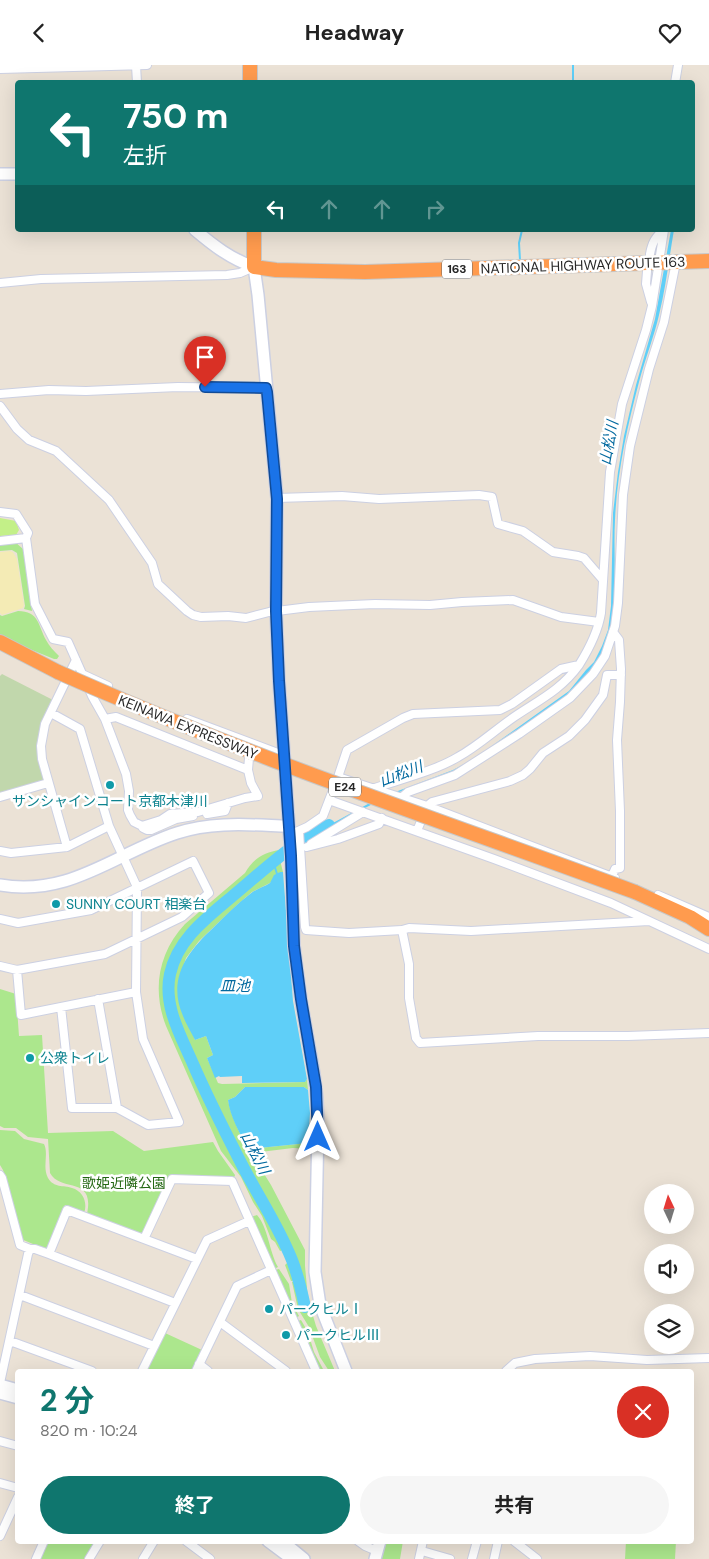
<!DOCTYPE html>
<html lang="ja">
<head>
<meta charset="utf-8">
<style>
  body { margin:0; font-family:"DM Sans","Noto Sans JP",sans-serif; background:#f6f6f6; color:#222; height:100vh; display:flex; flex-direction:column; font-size:19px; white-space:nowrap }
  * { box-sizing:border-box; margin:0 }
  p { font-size:16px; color:#767676 }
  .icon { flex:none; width:28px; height:28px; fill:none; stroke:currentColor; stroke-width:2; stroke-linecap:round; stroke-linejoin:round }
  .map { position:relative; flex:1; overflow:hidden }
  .sheet { position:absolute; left:15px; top:1304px; width:679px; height:175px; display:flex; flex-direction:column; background:#fff; border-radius:5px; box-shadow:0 5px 20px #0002 }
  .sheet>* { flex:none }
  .guide { position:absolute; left:15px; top:15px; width:680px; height:152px; border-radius:5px; box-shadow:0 5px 20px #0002; background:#0f766e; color:#fff; overflow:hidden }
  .needle { width:32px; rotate:356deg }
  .controls { position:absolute; left:644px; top:1119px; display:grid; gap:10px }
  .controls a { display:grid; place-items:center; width:50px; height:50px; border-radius:50%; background:#fff; box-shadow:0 5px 20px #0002; font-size:25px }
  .pin { position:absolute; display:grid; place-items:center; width:42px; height:42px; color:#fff; margin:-51px -21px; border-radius:50% 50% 50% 0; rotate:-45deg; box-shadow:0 0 5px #0007 }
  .pin .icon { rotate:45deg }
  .me { position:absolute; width:55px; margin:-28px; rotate:0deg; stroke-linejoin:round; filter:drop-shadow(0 0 4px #0008) }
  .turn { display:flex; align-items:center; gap:18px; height:105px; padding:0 25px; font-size:22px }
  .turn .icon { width:65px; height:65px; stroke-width:2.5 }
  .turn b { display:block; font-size:35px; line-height:42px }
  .lanes { display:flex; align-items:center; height:48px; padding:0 25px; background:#0003; justify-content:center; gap:25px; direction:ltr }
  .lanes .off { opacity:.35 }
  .round { display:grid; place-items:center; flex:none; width:52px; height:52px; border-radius:26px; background:#f6f6f6 }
  .overview { display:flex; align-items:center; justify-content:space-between; height:85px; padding:0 25px }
  h1 { font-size:30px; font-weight:700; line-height:38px; color:#0f766e }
  .primary-button { display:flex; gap:10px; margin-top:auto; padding:10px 25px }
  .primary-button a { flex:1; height:58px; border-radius:30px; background:#0f766e; color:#fff; font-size:20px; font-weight:700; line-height:58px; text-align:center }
  .primary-button a+a { background:#f6f6f6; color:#222 }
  header { display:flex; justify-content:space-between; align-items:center; height:65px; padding:0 25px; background:#fff; font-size:22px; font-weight:700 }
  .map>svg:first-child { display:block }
  .green { fill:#ace78d }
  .sand { fill:#f4ebb5 }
  .cemetery { fill:#c1d7ac }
  .pitch { fill:#c3f088 }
  .water { fill:#5fcff8 }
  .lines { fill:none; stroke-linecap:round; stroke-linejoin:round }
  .stream { stroke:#5fcff8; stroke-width:2 }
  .river { stroke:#5fcff8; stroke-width:12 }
  .street-casing { stroke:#ccd0e2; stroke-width:10 }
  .secondary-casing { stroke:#ccd0e2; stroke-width:14 }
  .highway-casing { stroke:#c7c7c7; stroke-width:16 }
  .street { stroke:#fff; stroke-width:8 }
  .secondary { stroke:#fff; stroke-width:11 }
  .highway { stroke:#ff9b4e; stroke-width:14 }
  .highway-bridge-casing { stroke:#c7c7c7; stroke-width:16; stroke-linecap:butt }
  .highway-bridge { stroke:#ff9b4e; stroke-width:14 }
  .route-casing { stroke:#114b97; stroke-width:12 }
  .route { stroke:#1a73e8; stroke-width:9 }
  .culture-dot { fill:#0f9aa8; stroke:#fff; stroke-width:2 }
  .labels { text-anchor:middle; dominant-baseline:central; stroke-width:5; stroke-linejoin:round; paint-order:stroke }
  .shield { fill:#fff; stroke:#686868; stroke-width:1 }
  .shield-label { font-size:12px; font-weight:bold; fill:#272727 }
  .street-label { font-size:14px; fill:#272727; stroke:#fff }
  .culture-label { font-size:14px; fill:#0d838f; stroke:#fff; text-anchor:start }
  .park-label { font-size:14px; fill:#246813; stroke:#fff }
  .water-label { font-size:15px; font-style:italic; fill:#02699f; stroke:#fff }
</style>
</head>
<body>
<header><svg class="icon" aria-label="back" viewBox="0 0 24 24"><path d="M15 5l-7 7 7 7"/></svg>Headway<svg class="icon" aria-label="heart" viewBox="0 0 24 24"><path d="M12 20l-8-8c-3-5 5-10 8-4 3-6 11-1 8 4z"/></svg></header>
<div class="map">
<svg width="709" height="1494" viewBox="0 0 709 1494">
  <rect width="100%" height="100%" fill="#ebe2d6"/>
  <path class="green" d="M15,477L23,484L32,546L24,544L25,541L17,488L12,485L0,486V479Z
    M18,546C39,546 38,560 46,575C49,581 54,586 59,591L57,594H54L0,572V550L2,551Z
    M280,785L281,786L261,800V801C246,815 230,828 215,842C205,851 195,859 187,868C164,894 160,927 171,958L228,1082L275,1165L291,1200L296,1215L291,1216L285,1200L288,1197L283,1185L280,1186L275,1177L271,1174L262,1151L253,1137L241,1112L221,1086L166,961C152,925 158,888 185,859L245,808C253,794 264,787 280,785Z
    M280,795L283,807H280L270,818L252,827L238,839L199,876L186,893L179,915V936L195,975L206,971L213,990L207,993L218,1018L222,1019L305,1017L307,1014L308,1025L304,1022H245L235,1032L228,1035C231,1052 240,1068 248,1084L308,1078L309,1084L293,1083L251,1088L271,1120L305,1185V1201L308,1234L316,1261L335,1306H329L320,1292L309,1262L298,1244L292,1217L296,1216L303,1244L308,1242L300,1208L288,1179L241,1092L204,1014L205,1013C180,962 149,916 198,866Z
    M0,924L16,929L19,971L42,970L48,1068L113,1066L144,1086L213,1077L218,1086L235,1110L234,1113L170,1111L144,1168L140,1169L87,1149C95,1110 61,1128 50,1108L48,1074L28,1072L16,1063H4L0,1061Z
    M0,1065L15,1066L24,1074L44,1079C49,1089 42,1102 48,1113C54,1123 63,1120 72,1123C83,1126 88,1138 84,1148L65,1140L48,1183L45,1184L21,1174L3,1105L0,1100Z
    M257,1150C268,1162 269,1186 278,1202L274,1204L251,1152Z
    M279,1204L289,1219L292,1238L299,1251L296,1253L275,1205Z
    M301,1255L308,1267L314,1287L323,1304L320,1306L298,1256Z
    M165,1268L202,1285L192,1306H146Z
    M49,1476H95L84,1494H40Z
    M385,1476H403L400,1494H381Z
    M626,1476H676L675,1494H625Z"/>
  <path class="sand" d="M10,486L13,487L17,494L24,540L23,543L2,550L0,548V487Z"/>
  <path class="cemetery" d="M2,609L53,635C37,667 34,677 44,713L42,717L0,729V611Z"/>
  <path class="pitch" d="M0,453L16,456L19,465L16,470L0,471Z"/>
  <path class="water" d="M671,165H674C669,193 666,222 659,250C654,272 645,294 639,317C627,362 617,408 615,455C612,508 625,569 586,612C565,635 537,651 512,669C493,682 475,698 453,707C434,716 414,720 395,729C366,741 343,755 316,770L312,765L330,754V758H333L377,734L453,705L475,693L569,626L586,605L594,597L602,581L608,565L611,541L613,448L618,407L624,371L636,320L655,254Z
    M280,807H283L293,936L307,1014L305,1017L242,1018V1011L220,1012L219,1011L215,1013L207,993L213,990L206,971L195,975C191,967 186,959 183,951C167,914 187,887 213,863C225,851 237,839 250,829C256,824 264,822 270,818L274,810Z
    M245,1022H304L308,1025L310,1048L308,1078L248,1084C240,1068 230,1052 228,1035L235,1032Z"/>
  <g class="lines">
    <path class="stream" d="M573,0V18
      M520,195L519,178L522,165
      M273,796L277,809"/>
    <path class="river" d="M305,1242C301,1223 297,1205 289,1188C275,1155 255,1126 239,1094C223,1063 207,1031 193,999C181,971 163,941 170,909C178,873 208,852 235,829C265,804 294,776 329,760"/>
    <g class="street-casing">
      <path id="street" d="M136,0L137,18
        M0,4L147,0
        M675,18L678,0
        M650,189C652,178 655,172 664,165
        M647,206L646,219L651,237
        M0,218L41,214L227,210L240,208L254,202
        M0,329L49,325L86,326L178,322L266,323
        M0,341L17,364L29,375L56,386L109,435L152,498L158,519L187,546L193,550L201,552L228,551L246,553L269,547L309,542L375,539L430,540L462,537L513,535L561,552L599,557
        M277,433L342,431L379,434L479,430L492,432L498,459L523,466L553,487L578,491L584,493L603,515
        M0,447L16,449L28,468L26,473L35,539L53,574L68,577L92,631L105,654L126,709L129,726L128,745L130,750L134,757L142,761L161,755L170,749L198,747L245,733L258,731L251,718L248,705
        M0,476L26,473
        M82,609L108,621
        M51,648L80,664L109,761
        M105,654L116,652L248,705L249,693L254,680
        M187,654L283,690
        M338,712L347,685L403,653L413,649L500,645L512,639L561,604L579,600C589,584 598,567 601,548L610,407L622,339L646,265L652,241L664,165
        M372,724C398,715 435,706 458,692C478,681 495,665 514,652C539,635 561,625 579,600
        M0,732L48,718
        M401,733L408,727L455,710L519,669L570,633L593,609L605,591L615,561L618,538L623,430L630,381L649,304L664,257L676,197
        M329,735L494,794L611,838L709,884
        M207,749L225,746L228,738
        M143,763L147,765H151L176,754L193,751
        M299,766L305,862L306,865L349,868L402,865L409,899V933L416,973L420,978L538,971H628L709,968
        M417,766L427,741L432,737L510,716L523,710L530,704L543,688L569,671L585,655L603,630L607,610H621
        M296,767L307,762L323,751L338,712L427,741L615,813
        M311,779L363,747
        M307,782L338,774L379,759L382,753
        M0,786L11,788L67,782
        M612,811L615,804L620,803V746L617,675L620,637L621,604L619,575L613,567
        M658,830L709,852
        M0,854L18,858L91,845L193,796L209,828L182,852L105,889L17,905L0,901
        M402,865L409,863L471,866L649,856
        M17,905L21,950L136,927
        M98,934L117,1043
        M61,942L72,1043H117L148,1060L179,1057L143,974L136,927L137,822L109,761L67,782L42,694L41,681L45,659L76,595
        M0,1110L2,1113L20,1180L30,1184
        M144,1174L197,1194
        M49,1189L175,1238
        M20,1230L154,1281
        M220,1257L286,1306
        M10,1276L92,1306
        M199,1299L208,1306
        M142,1306L207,1175L249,1156
        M196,1306L237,1221L271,1205
        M506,1306L515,1298L535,1294L590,1291L647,1295L709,1293
        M0,1318L28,1189L30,1184H35L49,1189L67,1145L144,1174L172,1114L232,1116L316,1306
        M0,1376L18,1381
        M0,1418L18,1423
        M0,1471L18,1432
        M186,1476L210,1494
        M358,1476L365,1481L377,1486
        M514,1476L537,1494
        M422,1486L450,1494
        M36,1494L44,1476
        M89,1494L100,1476
        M143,1494L154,1476
        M419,1494L423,1476
        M472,1494L477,1476
        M494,1494L498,1476"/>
    </g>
    <g class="secondary-casing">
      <path id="secondary" d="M0,109H18
        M195,165C214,181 231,194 254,202L258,230L277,433L276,546L279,616L291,791L294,881L301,935L314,1009L317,1033L318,1062L315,1207L320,1240L346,1306
        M0,820C71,832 115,788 177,768C213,756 252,760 288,761
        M0,1320L18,1325
        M0,1328L18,1333
        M268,1476L292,1494
        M282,1476L304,1494
        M375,1494L380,1476"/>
    </g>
    <g class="highway-casing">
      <path id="highway" d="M250,0V18
        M254,165V202L276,205L365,207L709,196
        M0,577L58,607
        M635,827L690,852L709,864"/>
    </g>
    <use href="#street" class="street"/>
    <use href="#secondary" class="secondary"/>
    <use href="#highway" class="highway"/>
    <g class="highway-bridge-casing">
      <path id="highway-bridge" d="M58,607C246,691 442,756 635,827"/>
    </g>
    <use href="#highway-bridge" class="highway-bridge"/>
  </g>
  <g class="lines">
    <g class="route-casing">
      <path id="route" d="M205,322L266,323L267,327L277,434L276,546L279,616L291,791L294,881L301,934L316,1022L318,1072"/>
    </g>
    <use href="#route" class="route"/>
  </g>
  <g class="culture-dot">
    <circle cx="110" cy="720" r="5"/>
    <circle cx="56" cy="839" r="5"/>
    <circle cx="30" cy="993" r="5"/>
    <circle cx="269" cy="1244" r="5"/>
    <circle cx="286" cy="1270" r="5"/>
  </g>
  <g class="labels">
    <g class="shield">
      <rect x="442" y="194.5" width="30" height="19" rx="4"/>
      <rect x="329" y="712.5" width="32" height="19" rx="4"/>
    </g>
    <g class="shield-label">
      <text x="457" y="204">163</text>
      <text x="345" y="722">E24</text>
    </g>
    <g class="street-label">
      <text transform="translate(583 200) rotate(-2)">NATIONAL HIGHWAY ROUTE 163</text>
      <text transform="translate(188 662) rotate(22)">KEINAWA EXPRESSWAY</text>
    </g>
    <g class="culture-label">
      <text x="110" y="736" text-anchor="middle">サンシャインコート京都木津川</text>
      <text x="66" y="839">SUNNY COURT 相楽台</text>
      <text x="40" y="993">公衆トイレ</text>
      <text x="279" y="1244">パークヒルⅠ</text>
      <text x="296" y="1270">パークヒルⅢ</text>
    </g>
    <g class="park-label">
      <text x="124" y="1118">歌姫近隣公園</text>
    </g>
    <g class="water-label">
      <text transform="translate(609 378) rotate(-80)">山松川</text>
      <text transform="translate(401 709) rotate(-21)">山松川</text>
      <text x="235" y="921">皿池</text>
      <text transform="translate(255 1088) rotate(63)">山松川</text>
    </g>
  </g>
</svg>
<div class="controls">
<a><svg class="needle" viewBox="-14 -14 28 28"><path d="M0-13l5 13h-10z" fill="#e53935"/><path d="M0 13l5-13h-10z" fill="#767676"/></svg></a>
<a><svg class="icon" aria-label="sound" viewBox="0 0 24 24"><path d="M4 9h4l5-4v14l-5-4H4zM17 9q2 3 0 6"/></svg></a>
<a><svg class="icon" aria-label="layers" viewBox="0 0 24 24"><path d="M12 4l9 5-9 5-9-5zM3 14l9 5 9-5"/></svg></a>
</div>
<div class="pin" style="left:205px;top:322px;background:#d93025"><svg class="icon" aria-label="arrive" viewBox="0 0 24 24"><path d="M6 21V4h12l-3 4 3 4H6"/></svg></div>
<svg class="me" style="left:318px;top:1072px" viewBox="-20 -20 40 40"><path d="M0-17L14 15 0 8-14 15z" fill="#1a73e8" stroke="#fff" stroke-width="4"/></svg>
<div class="guide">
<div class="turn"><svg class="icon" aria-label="left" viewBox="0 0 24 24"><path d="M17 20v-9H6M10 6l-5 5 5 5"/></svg><div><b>750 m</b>左折</div></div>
<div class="lanes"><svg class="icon" aria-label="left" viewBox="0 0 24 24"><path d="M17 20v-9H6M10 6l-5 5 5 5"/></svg><svg class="icon off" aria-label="ahead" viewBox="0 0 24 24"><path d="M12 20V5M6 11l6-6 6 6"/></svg><svg class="icon off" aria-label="ahead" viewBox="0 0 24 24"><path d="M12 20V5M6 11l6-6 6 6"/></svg><svg class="icon off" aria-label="right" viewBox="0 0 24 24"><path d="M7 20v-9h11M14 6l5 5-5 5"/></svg></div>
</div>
<section class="sheet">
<div class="overview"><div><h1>2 分</h1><p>820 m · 10:24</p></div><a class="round" style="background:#d93025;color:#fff"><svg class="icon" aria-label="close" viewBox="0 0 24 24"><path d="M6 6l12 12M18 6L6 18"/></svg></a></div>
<div class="primary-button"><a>終了</a><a>共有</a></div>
</section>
</div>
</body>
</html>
